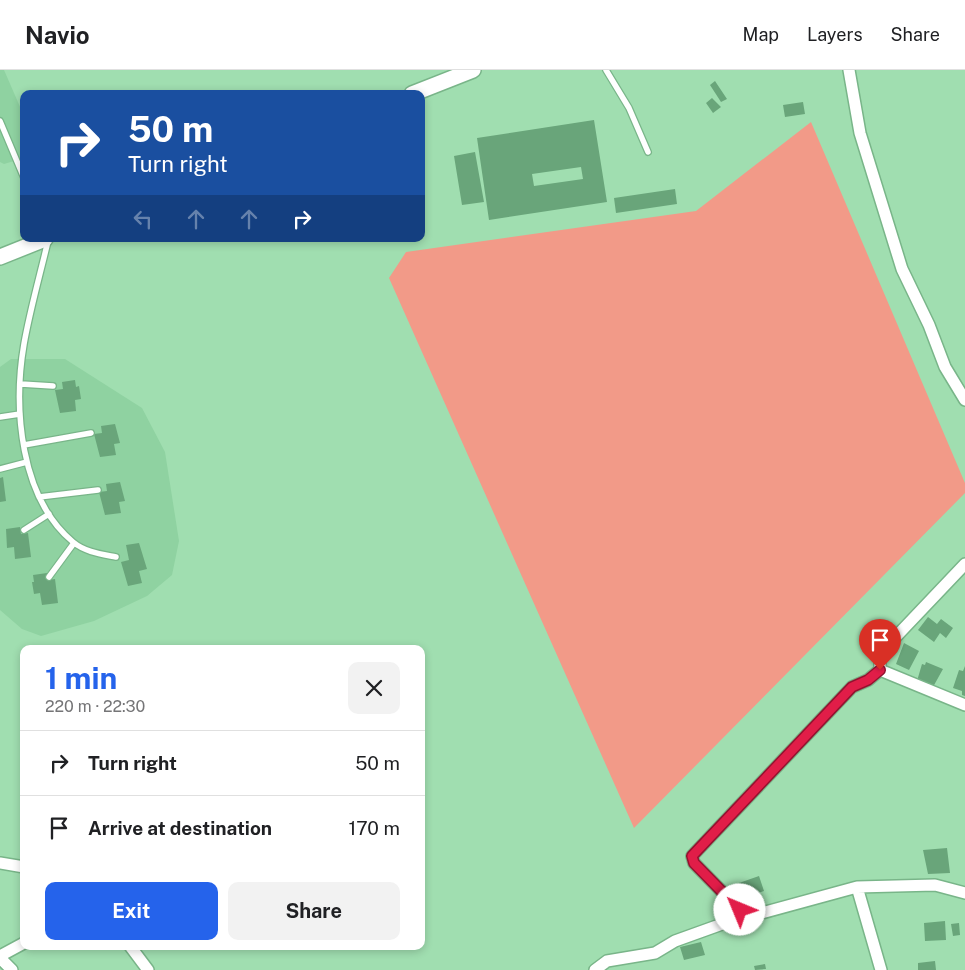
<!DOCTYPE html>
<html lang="en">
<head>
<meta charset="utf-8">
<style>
  body { margin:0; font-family:"Public Sans",sans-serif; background:#f2f2f2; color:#202124; height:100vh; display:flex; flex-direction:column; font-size:19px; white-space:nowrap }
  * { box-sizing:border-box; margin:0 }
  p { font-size:16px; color:#757577 }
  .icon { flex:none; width:28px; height:28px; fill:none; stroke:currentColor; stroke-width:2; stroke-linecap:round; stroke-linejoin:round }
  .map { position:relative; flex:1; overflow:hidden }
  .sheet { position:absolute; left:20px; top:575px; width:405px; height:305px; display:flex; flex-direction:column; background:#fff; border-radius:10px; box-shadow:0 2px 8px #0003 }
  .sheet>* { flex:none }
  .top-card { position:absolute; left:20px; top:20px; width:405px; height:152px; border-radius:10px; box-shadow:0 2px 8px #0003; background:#1a4fa0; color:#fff; overflow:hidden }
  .pin { position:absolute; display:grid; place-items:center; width:42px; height:42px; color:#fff; margin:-51px -21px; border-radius:50% 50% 50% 0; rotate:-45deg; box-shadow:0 0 5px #0007 }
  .pin .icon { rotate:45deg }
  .me { position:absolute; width:55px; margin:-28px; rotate:315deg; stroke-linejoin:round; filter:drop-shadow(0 0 4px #0008) }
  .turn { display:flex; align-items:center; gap:18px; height:105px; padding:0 25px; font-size:22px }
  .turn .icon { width:65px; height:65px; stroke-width:2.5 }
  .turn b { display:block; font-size:35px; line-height:42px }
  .lanes { display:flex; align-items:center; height:48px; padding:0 25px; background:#0003; justify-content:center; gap:25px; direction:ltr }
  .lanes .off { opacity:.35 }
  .round { display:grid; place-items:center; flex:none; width:52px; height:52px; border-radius:10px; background:#f2f2f2 }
  .head { display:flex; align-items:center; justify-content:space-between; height:85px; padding:0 25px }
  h1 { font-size:30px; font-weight:700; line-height:38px; color:#2563eb }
  .primary-button { display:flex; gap:10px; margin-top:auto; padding:10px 25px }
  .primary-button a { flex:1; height:58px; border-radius:10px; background:#2563eb; color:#fff; font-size:20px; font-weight:700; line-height:58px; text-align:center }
  .primary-button a+a { background:#f2f2f2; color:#202124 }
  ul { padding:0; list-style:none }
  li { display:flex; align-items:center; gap:15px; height:65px; padding:0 25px; border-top:1px solid #e0e0e0 }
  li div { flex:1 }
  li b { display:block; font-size:19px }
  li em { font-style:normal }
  header { display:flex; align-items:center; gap:30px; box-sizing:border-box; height:70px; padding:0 25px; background:#fff; border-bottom:1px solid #e0e0e0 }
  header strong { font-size:24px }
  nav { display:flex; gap:28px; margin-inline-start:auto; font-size:18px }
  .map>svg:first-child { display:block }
  .built { fill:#8fd2a1 }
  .green { fill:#f29a88 }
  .building { fill:#69a57a; fill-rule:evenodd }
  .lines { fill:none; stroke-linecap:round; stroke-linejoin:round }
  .service-casing { stroke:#79b589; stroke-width:8 }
  .minor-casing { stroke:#79b589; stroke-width:14 }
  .tertiary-casing { stroke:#79b589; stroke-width:18 }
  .service { stroke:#fff; stroke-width:5.5 }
  .minor { stroke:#fff; stroke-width:11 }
  .tertiary { stroke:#fff; stroke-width:15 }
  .route-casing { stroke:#92132f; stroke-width:12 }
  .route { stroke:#e11d48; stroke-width:9 }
</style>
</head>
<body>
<header>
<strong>Navio</strong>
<nav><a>Map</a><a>Layers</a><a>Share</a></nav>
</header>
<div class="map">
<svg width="965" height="900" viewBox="0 0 965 900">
  <rect width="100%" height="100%" fill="#a0deb0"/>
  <path class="built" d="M0,0H4L24,46V88L4,94L0,92Z
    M11,289H65L142,338L165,382L179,471L172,505L147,526L94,551L41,566L22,559L0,540V297Z"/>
  <path class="green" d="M811,52L965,413V423L634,758L389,208L406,182L696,141Z"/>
  <path class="building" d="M715,11L727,29L721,32L710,15Z
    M712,28L721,37L713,43L706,33Z
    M803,32L805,44L785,47L783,35Z
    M594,50L607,132L489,150L477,68ZM581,97L583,109L534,116L532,104Z
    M475,82L484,132L462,135L454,86Z
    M675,119L677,134L616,143L614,128Z
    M75,310L76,317L79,316L81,329L75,330L76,341L60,343L55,320L63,319L62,312Z
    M115,354L120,373L114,374L116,385L100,387L94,364L102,363L101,356Z
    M3,407L6,431L0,432V408Z
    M120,412L125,431L119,432L121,443L105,445L99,422L107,421L106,414Z
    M20,457L21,464L28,463L31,487L15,489L14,477L7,478L6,459Z
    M139,473L147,499L139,501L142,513L128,516L121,492L129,490L126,475Z
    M47,503L48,510L55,509L58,533L42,535L40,523L34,524L32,512H34L33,505Z
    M928,547L937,554L941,549L953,558L946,568L940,563L934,572L918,560Z
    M904,573L919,581L909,600L896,594Z
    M926,592L943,599L933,617L917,611L922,594L925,595Z
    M965,596V626L962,625V621L953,618L959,600L963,601Z
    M947,778L950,803L928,804L923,780Z
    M759,806L764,821L743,828L739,813Z
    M945,851L946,870L925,871L924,853Z
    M959,853L960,865L953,866L951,854Z
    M701,872L705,885L684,890L680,877Z
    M935,891L936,900H918V893Z
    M765,894L766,899L755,900L754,896Z"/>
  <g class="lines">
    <g class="service-casing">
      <path id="service" d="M606,0L629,38L648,82
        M0,51L24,108
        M48,171C40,205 30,240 24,274C13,338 20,428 73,472C85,482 101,484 116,487
        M21,314L53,316
        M0,347L20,344
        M24,375L91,363
        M0,399L27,392
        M39,427L98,420
        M24,460L49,444
        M49,507L74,473"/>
    </g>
    <g class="minor-casing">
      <path id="minor" d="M849,0L860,63L902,199L929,255L945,297L965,330
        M880,600V588L889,574L965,494
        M880,600L965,635
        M0,793L24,797
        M857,817L881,900
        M731,852L740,840L694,793L692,786L852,617L868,610L880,600
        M130,876L148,900
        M0,886L24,873
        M0,888L12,900
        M595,900L607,891L655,883L675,871L725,853L857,817L935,815L965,823"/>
    </g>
    <g class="tertiary-casing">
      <path id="tertiary" d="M412,24L473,0
        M0,187L45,169"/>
    </g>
    <use href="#service" class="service"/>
    <use href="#minor" class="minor"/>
    <use href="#tertiary" class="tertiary"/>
  </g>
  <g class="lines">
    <g class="route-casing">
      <path id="route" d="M740,840L694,793L692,786L852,617L868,610L880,600"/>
    </g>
    <use href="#route" class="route"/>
  </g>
</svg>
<div class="pin" style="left:880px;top:600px;background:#d93025"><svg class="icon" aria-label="arrive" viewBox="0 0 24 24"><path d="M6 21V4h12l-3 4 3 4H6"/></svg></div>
<svg class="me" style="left:740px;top:840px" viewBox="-20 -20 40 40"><circle r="19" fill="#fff"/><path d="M0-13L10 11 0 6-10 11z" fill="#e11d48"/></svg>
<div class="top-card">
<div class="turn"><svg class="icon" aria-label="right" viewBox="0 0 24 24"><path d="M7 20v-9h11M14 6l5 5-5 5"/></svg><div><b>50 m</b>Turn right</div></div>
<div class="lanes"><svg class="icon off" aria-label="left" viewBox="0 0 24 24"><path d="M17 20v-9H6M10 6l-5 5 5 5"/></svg><svg class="icon off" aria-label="ahead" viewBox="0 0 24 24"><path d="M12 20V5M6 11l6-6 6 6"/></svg><svg class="icon off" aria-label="ahead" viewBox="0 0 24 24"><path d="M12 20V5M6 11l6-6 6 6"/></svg><svg class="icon" aria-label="right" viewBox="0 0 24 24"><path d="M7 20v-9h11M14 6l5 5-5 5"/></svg></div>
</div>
<section class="sheet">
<div class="head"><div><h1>1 min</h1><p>220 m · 22:30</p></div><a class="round"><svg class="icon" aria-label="close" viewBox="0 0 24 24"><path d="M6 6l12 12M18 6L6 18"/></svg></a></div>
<ul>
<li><svg class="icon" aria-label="right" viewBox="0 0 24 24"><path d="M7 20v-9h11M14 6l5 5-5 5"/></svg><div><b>Turn right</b></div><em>50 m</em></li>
<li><svg class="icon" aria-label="arrive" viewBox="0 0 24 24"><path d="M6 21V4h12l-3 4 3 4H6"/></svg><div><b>Arrive at destination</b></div><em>170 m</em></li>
</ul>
<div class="primary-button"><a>Exit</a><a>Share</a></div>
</section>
</div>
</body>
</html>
